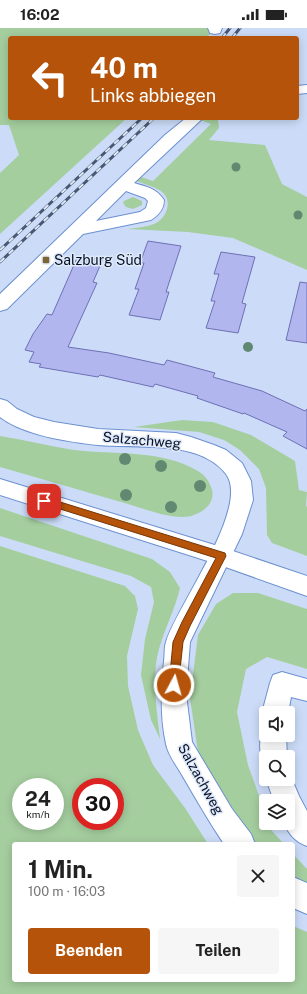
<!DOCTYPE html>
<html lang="de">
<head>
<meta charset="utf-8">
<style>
  body { margin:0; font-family:"Public Sans",sans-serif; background:#f6f6f6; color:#222; height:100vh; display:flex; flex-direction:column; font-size:15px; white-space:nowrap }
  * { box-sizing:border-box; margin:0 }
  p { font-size:13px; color:#767676 }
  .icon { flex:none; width:22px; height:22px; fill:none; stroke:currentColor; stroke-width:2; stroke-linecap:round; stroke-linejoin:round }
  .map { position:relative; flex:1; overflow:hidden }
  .sheet { position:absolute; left:12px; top:814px; width:283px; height:140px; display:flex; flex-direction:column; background:#fff; border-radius:4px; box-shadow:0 2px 10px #0003 }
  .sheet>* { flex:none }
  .top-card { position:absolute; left:8px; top:8px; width:291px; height:84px; border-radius:4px; box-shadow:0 2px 10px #0003; background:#b45309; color:#fff; overflow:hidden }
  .buttons { position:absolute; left:259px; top:678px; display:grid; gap:8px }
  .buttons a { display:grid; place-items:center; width:36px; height:36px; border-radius:4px; background:#fff; box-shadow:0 2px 10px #0003; font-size:20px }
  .speed { position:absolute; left:12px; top:750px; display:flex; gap:8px; font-size:20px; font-weight:700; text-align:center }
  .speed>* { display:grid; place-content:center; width:52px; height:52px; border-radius:50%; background:#fff; box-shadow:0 2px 10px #0003; line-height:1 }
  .speed small { font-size:10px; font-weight:400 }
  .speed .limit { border:6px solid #d22; background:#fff; color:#111 }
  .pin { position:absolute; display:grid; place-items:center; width:34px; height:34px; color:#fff; margin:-17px; border-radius:8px; box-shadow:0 2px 6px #0006 }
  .me { position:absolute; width:44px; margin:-22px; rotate:6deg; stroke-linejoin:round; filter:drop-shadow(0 0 3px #0008) }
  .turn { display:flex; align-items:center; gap:14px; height:84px; padding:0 16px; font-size:18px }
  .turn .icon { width:52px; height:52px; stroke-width:2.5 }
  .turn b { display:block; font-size:28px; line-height:34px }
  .round { display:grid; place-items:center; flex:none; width:42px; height:42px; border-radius:4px; background:#f6f6f6 }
  .headline { display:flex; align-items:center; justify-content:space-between; height:68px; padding:0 16px }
  h1 { font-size:24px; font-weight:700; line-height:30px }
  .button { display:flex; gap:8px; margin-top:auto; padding:8px 16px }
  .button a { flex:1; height:46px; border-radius:4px; background:#b45309; color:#fff; font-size:16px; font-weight:700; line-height:46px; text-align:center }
  .button a+a { background:#f6f6f6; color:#222 }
  .status { display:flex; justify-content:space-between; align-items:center; height:28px; padding:0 20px; background:#fff; direction:ltr }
  .status svg { height:11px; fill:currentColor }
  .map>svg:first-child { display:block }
  .green { fill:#a5ce9f; fill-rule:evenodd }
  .building { fill:#b2b6ef; stroke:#6e70b4 }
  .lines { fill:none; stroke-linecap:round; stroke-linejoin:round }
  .minor-casing { stroke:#6b90d0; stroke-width:2 }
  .major-casing { stroke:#6b90d0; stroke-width:2 }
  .minor { fill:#fff; fill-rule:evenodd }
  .major { fill:#fff; fill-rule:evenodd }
  .rail-casing { stroke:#4a5772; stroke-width:3 }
  .rail { stroke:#e0e9f7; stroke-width:2; stroke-dasharray:6; stroke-linecap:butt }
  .tree { fill:#618971 }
  .route { fill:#b45309; stroke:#753606 }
  .poi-dot { fill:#7d6435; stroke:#e0e9f7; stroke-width:1.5 }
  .labels { text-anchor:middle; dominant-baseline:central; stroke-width:3; stroke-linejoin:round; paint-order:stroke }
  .poi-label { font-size:14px; fill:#05112a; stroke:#e0e9f7; text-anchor:start }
  .street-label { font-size:14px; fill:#05112a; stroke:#e0e9f7 }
</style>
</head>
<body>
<div class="status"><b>16:02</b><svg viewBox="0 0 49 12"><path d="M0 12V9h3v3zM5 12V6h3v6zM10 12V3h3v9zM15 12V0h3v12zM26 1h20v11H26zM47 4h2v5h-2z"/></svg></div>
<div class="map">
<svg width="307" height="966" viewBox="0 0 307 966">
  <rect width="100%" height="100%" fill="#ccdcf8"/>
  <path class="green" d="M0,0H211L210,6L206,10H10V90H127L0,206V145L19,127L9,97H0Z
    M204,90H219L218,92L219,100L209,112L265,117L282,156L307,169V242L233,210L188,204L127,201C136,200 146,199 154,196C168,190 174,170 159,162C152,158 144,156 136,153L141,149L153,153L211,96L200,92Z
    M133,169L142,173V177L133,181L126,179L123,175L124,173Z
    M182,392L213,394L251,407L295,433L299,462L307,464L306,478L307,479V528L272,515L267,507L266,460L259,441L240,422L224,412L199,404L134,399Z
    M0,408C25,412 49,418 74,422C115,427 161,421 198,443C205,447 210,454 212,462C216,478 197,489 183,489C165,489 145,481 128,476C85,464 43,451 0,439Z
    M0,480L152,531L170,544L180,560C175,581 165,600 159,621C151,648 157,683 160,711L151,692L141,647L145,611L154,574L151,559L131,548L0,508Z
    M0,518L125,558L135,568L138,581L127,628L128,658L138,702L153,737L185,780L208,816H14V952H293V898L307,904V966H0ZM21,759H55V793H21ZM81,759H115V793H81Z
    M233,565H258L307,581V641L267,629L246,641L237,684L248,737L266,787V795H269L272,803L284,816H251L217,770L198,724L190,670L198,607L216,576Z
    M293,826L307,841V863L293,854Z"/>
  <path class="building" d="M148,213L181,218L166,264H169L160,292L129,287L139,261H135L144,235H140Z
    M221,224L255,229L242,275L246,276L238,305L206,300L215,273H211L219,246H214Z
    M77,230L103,231L93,254L97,255L68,319L109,325L164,337L167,332L215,345L213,349L262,363L305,383L307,381V421L283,408L287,404L244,385L243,386L197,370L198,368L155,356L153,359L100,347L98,349L39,339L41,336L29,334L34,324L25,322L33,306L47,286L52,287Z
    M300,254L307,255V315L286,312Z"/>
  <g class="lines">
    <g class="minor-casing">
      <path id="minor" d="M208,0H222L220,5L215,6L210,5Z
        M307,57V65L297,66V58Z
        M186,90H203L134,155C147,159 156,160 164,172C164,181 159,187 151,192L83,206L7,281L0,283V266L165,107ZM126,163L145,170L148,173L146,180L140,184L96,193Z
        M0,371L7,373L17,381L34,389L54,394L98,401L176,405L191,409L214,417L226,422L242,435L251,453L253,472L242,506L190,614L186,666L192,714L232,781L251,806L255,816H224C209,794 196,771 182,747C177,738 168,727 166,716C160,689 161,660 164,633C165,627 164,620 166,614C176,579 251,479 226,446C199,411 137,421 98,417C69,414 23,407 0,389Z
        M282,644L307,651V673L291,669L288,685H266V693L262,685L270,655L273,647Z
        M266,698V707H286L287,729H266V738C258,728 259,710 264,699Z
        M288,742L299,768L307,783V818C295,814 289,806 284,795H288V773H274L266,751H288Z
        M293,849L307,855V886L293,880Z"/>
    </g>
    <g class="major-casing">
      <path id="major" d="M0,451L221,519L307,548V568L217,536L0,467Z"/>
    </g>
    <use href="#minor" class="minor"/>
    <use href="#major" class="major"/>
    <g class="rail-casing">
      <path id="rail" d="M222,10L230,0
        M232,10L240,0
        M0,222L142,90
        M0,234L154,90"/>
    </g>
    <use href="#rail" class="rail"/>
  </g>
  <g class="tree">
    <circle cx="236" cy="139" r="4.5"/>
    <circle cx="298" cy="187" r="4.5"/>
    <circle cx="248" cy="319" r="5"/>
    <circle cx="125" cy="431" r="6"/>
    <circle cx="161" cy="438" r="6"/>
    <circle cx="200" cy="458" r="6"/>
    <circle cx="126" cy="467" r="6"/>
    <circle cx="171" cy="479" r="6"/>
  </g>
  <path class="route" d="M44,469L225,525L226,528L190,598L183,614L178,660L174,662L170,660L169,657L173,614L182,594L216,530L41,475L40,473L41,470Z"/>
  <rect class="poi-dot" x="42" y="228" width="8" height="8" rx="2"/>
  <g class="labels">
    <g class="poi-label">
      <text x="54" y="232">Salzburg Süd</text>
    </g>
    <g class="street-label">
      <text transform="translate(142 412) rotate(5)">Salzachweg</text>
      <text transform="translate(201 751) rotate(61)">Salzachweg</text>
    </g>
  </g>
</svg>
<div class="buttons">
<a><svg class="icon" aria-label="sound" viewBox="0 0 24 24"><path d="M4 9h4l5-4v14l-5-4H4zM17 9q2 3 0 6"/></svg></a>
<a><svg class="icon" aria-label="search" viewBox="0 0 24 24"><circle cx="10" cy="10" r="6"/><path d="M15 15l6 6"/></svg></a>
<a><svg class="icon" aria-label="layers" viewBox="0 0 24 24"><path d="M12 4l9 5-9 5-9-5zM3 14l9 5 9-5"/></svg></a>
</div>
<div class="speed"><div>24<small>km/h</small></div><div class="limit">30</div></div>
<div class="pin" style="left:44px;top:473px;background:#d93025"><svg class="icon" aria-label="arrive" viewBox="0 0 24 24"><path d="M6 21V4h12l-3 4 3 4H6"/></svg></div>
<svg class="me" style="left:174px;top:657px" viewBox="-20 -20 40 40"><circle r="17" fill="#b45309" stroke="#fff" stroke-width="3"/><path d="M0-11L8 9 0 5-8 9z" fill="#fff"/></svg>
<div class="top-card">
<div class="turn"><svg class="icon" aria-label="left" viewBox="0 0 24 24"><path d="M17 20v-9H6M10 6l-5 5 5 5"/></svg><div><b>40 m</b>Links abbiegen</div></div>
</div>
<section class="sheet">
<div class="headline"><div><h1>1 Min.</h1><p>100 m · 16:03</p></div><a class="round"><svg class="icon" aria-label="close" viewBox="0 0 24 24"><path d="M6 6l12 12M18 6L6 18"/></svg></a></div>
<div class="button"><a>Beenden</a><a>Teilen</a></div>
</section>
</div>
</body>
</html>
